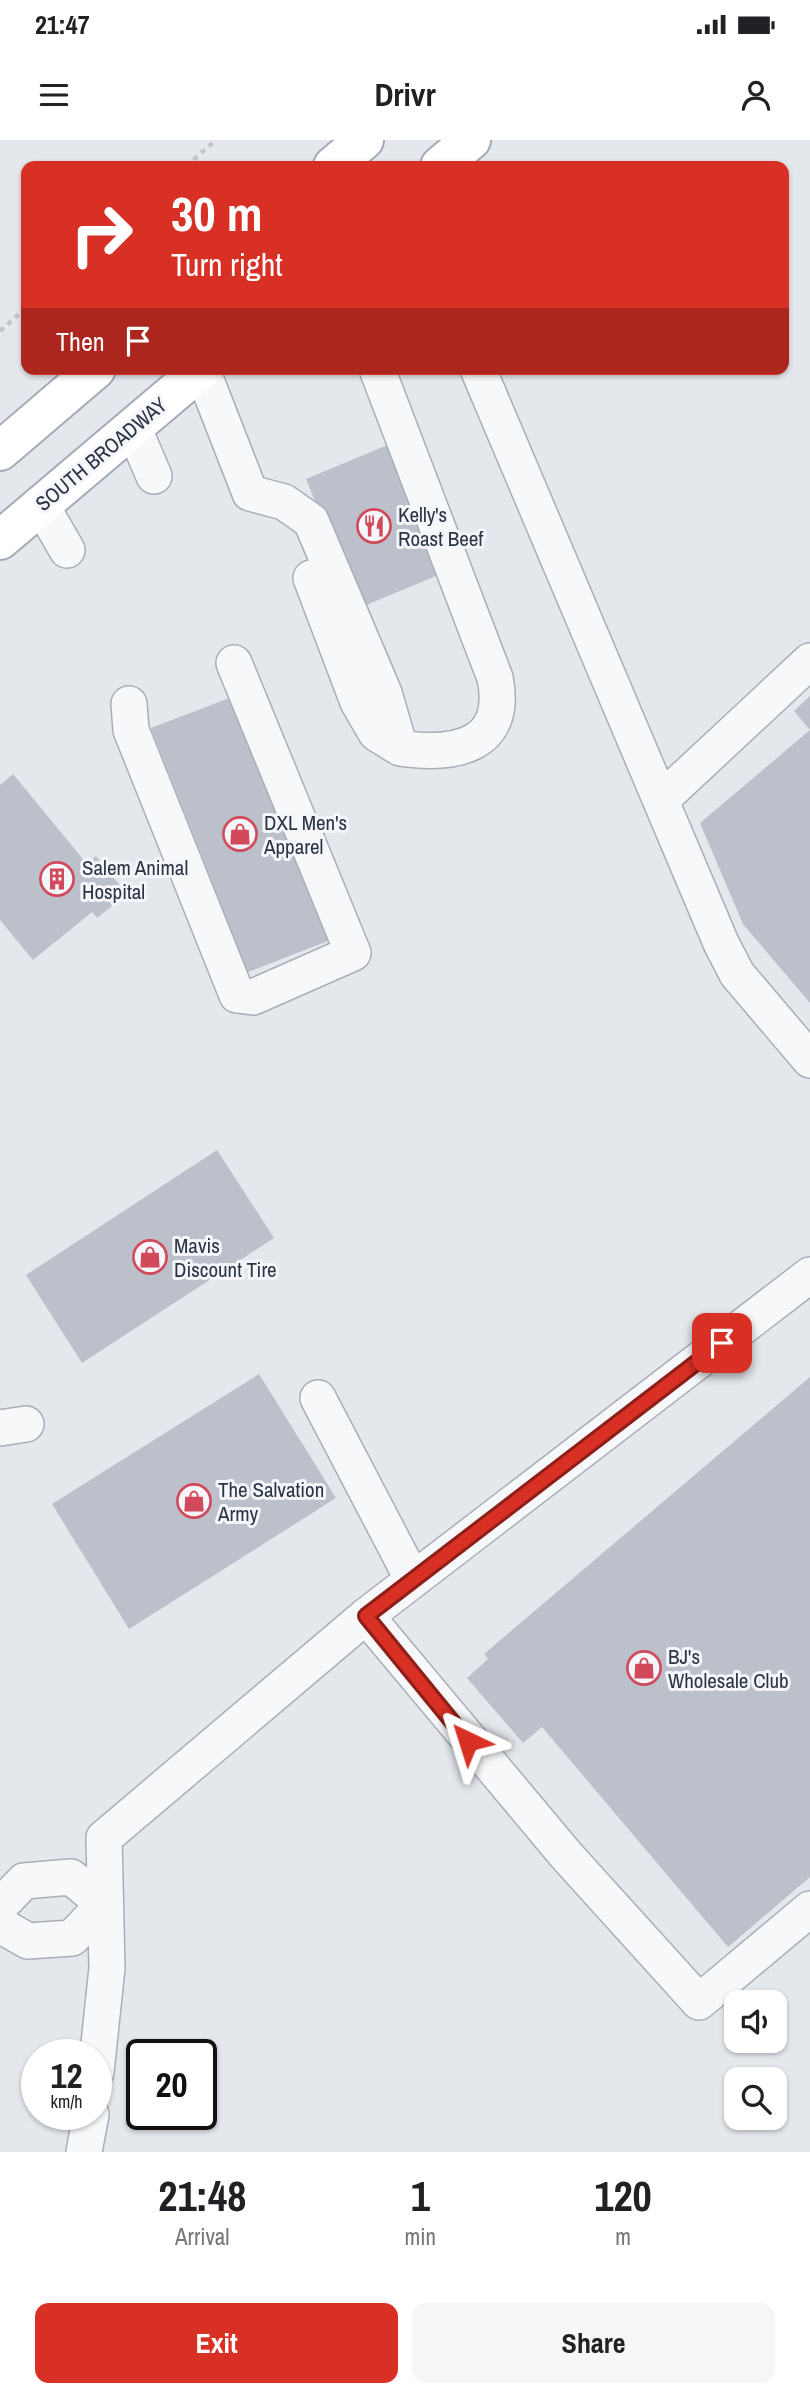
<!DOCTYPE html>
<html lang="en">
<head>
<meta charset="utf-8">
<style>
  body { margin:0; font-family:"Archivo Narrow",sans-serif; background:#f6f6f6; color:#202124; height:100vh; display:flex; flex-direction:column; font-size:26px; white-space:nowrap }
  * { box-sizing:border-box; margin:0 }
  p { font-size:23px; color:#757577 }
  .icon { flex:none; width:38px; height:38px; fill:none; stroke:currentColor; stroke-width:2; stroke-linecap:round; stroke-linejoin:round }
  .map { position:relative; height:2012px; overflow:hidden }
  .side { display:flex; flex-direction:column; background:#fff; flex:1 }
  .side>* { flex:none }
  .banner { position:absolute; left:21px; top:21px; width:768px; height:214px; border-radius:14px; box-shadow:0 2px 5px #0004; background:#d93025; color:#fff; overflow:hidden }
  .fabs { position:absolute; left:724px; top:1850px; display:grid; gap:14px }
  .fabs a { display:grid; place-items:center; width:63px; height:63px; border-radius:14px; background:#fff; box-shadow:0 2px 5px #0004; font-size:35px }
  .speed { position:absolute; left:21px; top:1899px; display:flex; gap:14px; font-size:35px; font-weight:700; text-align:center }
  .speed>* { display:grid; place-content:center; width:91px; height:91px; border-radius:50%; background:#fff; box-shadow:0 2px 5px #0004; line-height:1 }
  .speed small { font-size:18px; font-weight:400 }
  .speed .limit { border:4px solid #111; border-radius:10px; background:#fff; color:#111 }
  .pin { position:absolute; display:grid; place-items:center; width:60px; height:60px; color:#fff; margin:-30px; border-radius:14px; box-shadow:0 4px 10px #0006 }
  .me { position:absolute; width:77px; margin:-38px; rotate:319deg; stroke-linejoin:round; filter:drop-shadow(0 0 5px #0008) }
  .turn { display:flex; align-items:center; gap:24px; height:147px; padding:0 35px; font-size:32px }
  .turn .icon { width:91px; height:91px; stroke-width:2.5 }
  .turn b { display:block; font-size:49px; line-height:60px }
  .then { display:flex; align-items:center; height:66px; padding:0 35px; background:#0003; gap:14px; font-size:26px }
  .eta { display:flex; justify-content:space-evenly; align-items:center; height:119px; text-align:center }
  .eta b { font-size:42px; font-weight:700; line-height:49px }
  .cta { display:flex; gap:14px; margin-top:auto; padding:14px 35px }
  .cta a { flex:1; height:80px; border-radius:14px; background:#d93025; color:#fff; font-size:28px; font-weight:700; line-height:80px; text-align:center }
  .cta a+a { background:#f6f6f6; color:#202124 }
  .status { display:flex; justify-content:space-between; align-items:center; height:49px; padding:0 35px; background:#fff; direction:ltr }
  .status svg { height:19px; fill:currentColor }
  header { display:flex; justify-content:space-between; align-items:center; height:91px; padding:0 35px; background:#fff; font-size:32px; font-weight:700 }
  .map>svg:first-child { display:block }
  .building { fill:#bbc0ca }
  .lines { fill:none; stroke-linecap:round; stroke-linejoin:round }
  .minor-casing { stroke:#a9aeb7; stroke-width:38 }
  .major-casing { stroke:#a3abb8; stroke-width:42 }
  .path { stroke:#c2c5cb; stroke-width:4.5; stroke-dasharray:5 5; stroke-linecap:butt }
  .minor { stroke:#f7f8fa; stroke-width:35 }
  .major { stroke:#fff; stroke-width:38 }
  .route-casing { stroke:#8d1f18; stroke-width:18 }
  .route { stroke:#d93025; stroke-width:12 }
  .labels { text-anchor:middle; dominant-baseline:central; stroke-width:6; stroke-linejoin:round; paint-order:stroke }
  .street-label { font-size:21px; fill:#2b3445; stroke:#f4f6f9 }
  .poi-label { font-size:21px; fill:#2b3445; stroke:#f4f6f9; text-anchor:start }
</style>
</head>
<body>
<div class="status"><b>21:47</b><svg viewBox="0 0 49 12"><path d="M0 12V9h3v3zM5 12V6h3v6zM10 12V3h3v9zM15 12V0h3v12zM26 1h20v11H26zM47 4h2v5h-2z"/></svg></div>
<header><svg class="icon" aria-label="menu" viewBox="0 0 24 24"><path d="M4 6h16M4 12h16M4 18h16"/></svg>Drivr<svg class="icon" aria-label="person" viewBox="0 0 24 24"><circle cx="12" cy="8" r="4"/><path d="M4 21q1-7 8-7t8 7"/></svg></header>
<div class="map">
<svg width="810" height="2012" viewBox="0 0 810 2012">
  <rect width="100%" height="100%" fill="#e4e7ec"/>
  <path class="building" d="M390,304L443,433L359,468L306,339Z
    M810,556V863L743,784L700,683L810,590L794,571Z
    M232,557L328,801L248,832L151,588Z
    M13,634L87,724L96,716L127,754L97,778L92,772L33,820L0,780V645Z
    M217,1010L274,1098L82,1223L26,1135Z
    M259,1234L336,1358L129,1489L52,1364Z
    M810,1237V1737L728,1807L542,1587L523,1603L467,1538L488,1519L484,1514Z"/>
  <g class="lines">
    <g class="minor-casing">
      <path id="minor" d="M478,229L721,803L737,834L810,920
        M202,230L250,353L284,362L311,381L384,553L400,608C454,616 509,607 495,538L377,229
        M133,287L154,336
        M41,365L67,410
        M311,438L358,562L376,593L397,606
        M129,564L131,590L237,855L253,857L353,813L234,523
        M662,659L810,521
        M318,1258L413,1440
        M0,1288L26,1284
        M366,1476L566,1715L699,1862L810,1769
        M0,1766L24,1741L71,1737L104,1764
        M0,1785L28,1801L72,1798L104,1764
        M96,1932L107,1828L104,1698L366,1476L810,1135
        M84,2012L91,1974"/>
    </g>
    <g class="major-casing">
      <path id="major" d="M333,26L364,0
        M440,26L471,0
        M0,311L96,229
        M0,400L202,229"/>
    </g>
    <path class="path" d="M186,26L216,0
      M0,191L26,168"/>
    <use href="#minor" class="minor"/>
    <use href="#major" class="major"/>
  </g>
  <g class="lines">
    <g class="route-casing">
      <path id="route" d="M468,1601L366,1476L722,1203"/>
    </g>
    <use href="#route" class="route"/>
  </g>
  <defs>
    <g id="restaurant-ring" transform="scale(1.75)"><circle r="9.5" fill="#f4f6f9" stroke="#d1495b" stroke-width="1.5"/><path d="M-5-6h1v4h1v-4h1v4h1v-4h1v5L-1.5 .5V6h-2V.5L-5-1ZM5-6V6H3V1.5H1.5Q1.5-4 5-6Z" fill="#d1495b"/></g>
    <g id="shop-ring" transform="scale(1.75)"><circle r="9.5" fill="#f4f6f9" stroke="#d1495b" stroke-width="1.5"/><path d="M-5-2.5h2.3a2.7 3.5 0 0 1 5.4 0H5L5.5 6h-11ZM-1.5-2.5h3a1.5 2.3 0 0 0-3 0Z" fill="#d1495b"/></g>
    <g id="building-ring" transform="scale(1.75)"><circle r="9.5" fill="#f4f6f9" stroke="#d1495b" stroke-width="1.5"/><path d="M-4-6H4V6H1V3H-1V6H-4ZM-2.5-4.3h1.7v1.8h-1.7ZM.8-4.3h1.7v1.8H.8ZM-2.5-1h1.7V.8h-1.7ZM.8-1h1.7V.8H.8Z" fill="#d1495b"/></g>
  </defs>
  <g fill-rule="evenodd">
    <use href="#restaurant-ring" x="374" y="386"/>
    <use href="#shop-ring" x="240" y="694"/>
    <use href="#building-ring" x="57" y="739"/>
    <use href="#shop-ring" x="150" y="1117"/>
    <use href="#shop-ring" x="194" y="1361"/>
    <use href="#shop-ring" x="644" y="1528"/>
  </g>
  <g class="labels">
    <g class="street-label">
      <text transform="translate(101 314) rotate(-40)">SOUTH BROADWAY</text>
    </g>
    <g class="poi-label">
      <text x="398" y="374">Kelly's<tspan x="398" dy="24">Roast Beef</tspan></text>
      <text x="264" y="682">DXL Men's<tspan x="264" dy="24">Apparel</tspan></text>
      <text x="82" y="727">Salem Animal<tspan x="82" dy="24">Hospital</tspan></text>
      <text x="174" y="1105">Mavis<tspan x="174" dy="24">Discount Tire</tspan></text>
      <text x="218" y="1349">The Salvation<tspan x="218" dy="24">Army</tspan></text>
      <text x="668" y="1516">BJ's<tspan x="668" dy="24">Wholesale Club</tspan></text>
    </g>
  </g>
</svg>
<div class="fabs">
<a><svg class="icon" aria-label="sound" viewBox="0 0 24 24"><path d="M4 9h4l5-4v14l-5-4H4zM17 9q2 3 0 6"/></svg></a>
<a><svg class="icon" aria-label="search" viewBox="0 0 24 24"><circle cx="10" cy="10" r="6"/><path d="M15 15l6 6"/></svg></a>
</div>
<div class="speed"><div>12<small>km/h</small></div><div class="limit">20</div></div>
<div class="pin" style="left:722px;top:1203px;background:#d93025"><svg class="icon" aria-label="arrive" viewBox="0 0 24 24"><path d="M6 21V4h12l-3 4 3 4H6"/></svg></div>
<svg class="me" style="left:468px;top:1601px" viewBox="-20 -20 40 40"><path d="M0-17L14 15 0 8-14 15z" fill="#d93025" stroke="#fff" stroke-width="4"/></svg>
<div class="banner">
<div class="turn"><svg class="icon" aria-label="right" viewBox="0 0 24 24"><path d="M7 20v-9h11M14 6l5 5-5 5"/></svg><div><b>30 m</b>Turn right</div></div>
<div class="then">Then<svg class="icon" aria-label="arrive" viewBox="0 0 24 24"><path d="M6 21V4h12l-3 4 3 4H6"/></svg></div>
</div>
</div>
<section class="side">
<div class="eta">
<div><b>21:48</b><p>Arrival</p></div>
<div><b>1</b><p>min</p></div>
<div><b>120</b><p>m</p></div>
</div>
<div class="cta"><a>Exit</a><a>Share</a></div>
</section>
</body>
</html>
